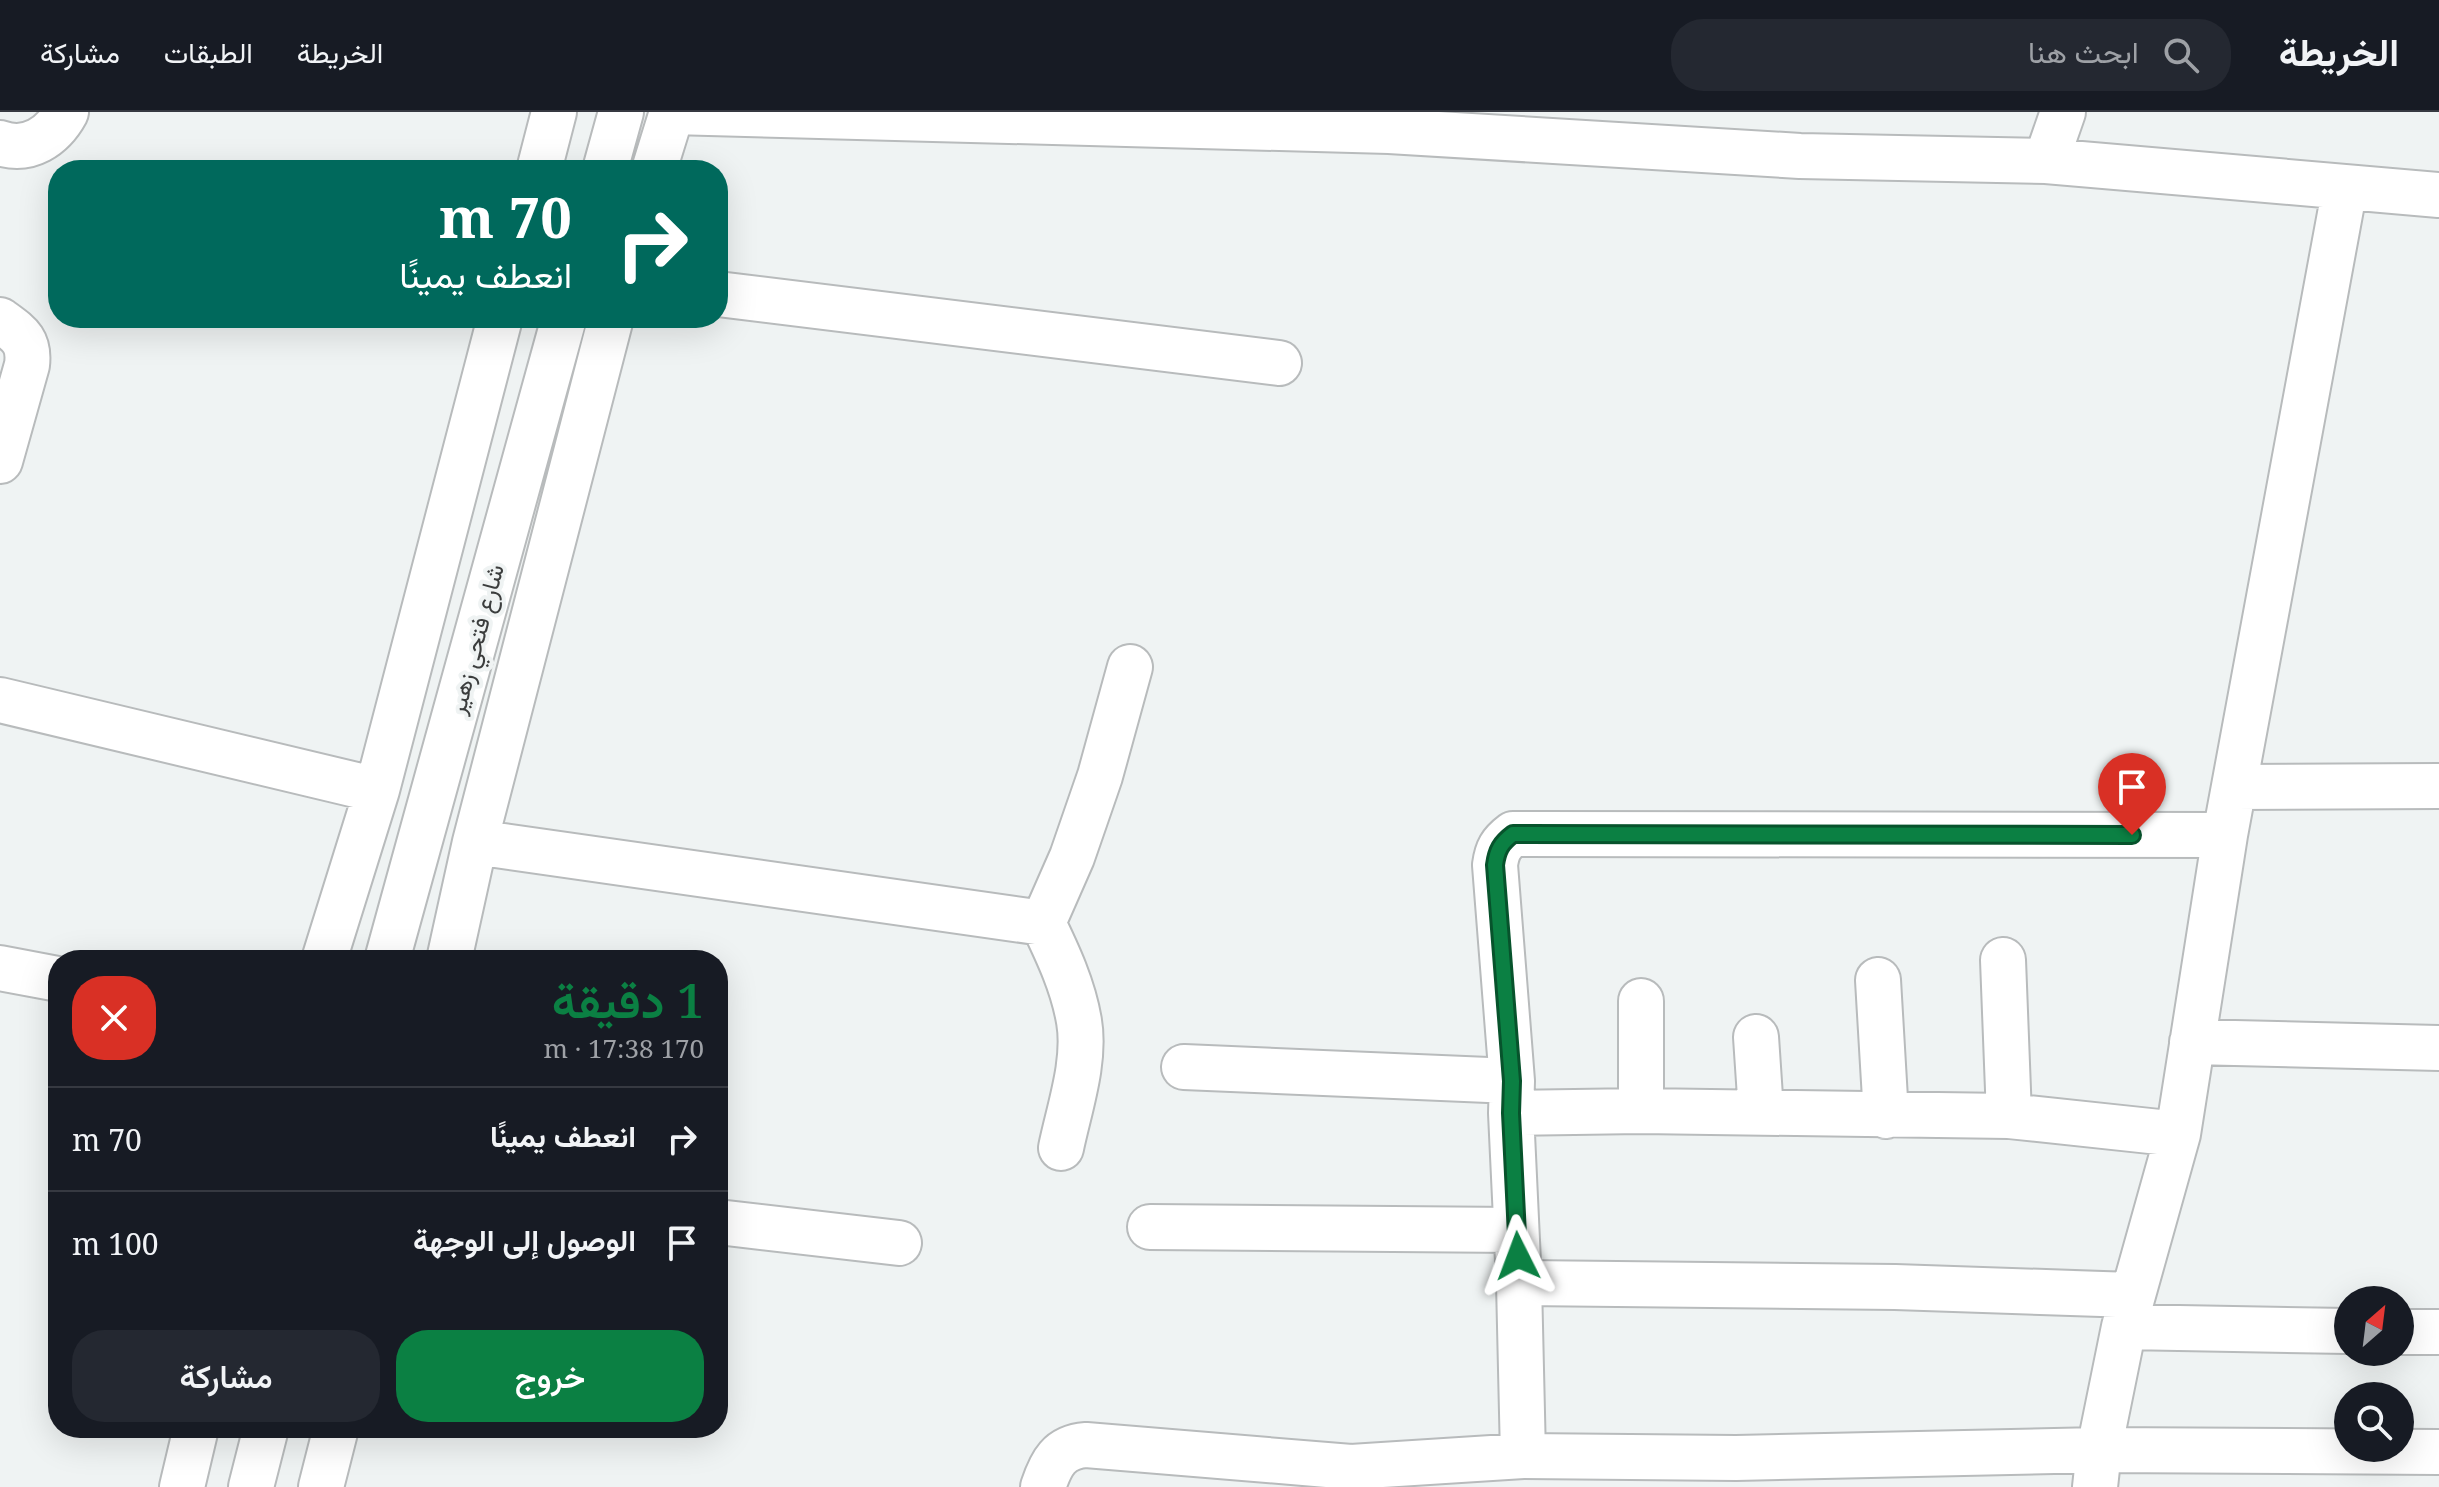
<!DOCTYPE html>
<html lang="ar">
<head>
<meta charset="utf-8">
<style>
  body { margin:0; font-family:"Noto Serif",Vazirmatn,serif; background:#242831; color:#f1f3f6; direction:rtl; height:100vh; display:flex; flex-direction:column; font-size:30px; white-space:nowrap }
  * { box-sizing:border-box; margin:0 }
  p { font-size:26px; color:#9ea1a6 }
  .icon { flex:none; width:44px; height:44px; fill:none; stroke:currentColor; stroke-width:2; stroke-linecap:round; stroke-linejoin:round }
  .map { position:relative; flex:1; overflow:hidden; direction:ltr }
  .details { position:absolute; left:48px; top:838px; width:680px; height:488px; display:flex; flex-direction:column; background:#171b24; border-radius:32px; box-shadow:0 8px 32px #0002; direction:rtl }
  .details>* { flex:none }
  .top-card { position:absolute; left:48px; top:48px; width:680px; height:168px; border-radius:32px; box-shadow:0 8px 32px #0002; direction:rtl; background:#00695c; color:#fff; overflow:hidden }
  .needle { width:52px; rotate:28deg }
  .fabs { position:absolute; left:2334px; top:1174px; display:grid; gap:16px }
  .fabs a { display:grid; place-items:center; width:80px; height:80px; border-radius:50%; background:#171b24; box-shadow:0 8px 32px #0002; font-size:40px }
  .pin { position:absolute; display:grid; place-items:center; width:68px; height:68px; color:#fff; margin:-82px -34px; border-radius:50% 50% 50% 0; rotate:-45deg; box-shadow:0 0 8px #0007 }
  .pin .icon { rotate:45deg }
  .me { position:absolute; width:88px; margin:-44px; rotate:357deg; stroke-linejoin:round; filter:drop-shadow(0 0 6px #0008) }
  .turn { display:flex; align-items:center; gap:28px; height:168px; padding:0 24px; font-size:36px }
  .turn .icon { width:104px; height:104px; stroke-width:2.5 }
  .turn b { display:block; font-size:56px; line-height:68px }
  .round { display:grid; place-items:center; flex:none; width:84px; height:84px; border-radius:32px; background:#242831 }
  .headline { display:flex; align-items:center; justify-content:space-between; height:136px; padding:0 24px }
  h1 { font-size:48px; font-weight:600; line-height:60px; color:#0b8043 }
  .primary-button { display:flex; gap:16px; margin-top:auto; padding:16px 24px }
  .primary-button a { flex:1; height:92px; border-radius:32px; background:#0b8043; color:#fff; font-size:32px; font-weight:600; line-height:92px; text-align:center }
  .primary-button a+a { background:#242831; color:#f1f3f6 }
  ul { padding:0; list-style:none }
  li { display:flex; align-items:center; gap:24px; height:104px; padding:0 24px; border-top:2px solid #363941 }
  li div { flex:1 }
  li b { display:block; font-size:30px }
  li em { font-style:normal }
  header { display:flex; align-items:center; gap:48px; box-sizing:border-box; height:112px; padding:0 40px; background:#171b24; border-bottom:2px solid #363941 }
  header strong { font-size:38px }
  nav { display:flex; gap:44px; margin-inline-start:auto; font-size:28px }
  .search { width:560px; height:72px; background:#242831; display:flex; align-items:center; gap:20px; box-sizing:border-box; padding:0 28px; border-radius:32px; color:#9ea1a6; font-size:30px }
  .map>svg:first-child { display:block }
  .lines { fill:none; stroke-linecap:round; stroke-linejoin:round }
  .minor-casing { stroke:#b8bbbc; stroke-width:48 }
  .minor { stroke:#fff; stroke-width:44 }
  .route-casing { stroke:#07532c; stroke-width:20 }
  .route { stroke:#0b8043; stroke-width:14 }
  .labels { text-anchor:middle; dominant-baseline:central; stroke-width:8; stroke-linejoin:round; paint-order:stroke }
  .street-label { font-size:24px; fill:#3b3d3d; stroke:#eff3f3 }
</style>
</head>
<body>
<header>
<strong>الخريطة</strong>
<div class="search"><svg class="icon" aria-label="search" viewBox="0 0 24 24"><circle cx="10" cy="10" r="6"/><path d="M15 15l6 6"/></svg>ابحث هنا</div>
<nav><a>الخريطة</a><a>الطبقات</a><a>مشاركة</a></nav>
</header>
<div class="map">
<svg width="2439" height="1375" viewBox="0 0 2439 1375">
  <rect width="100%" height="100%" fill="#eff3f3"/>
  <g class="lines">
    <g class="minor-casing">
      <path id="minor" d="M0,31C29,41 53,24 66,0
        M2046,49L2063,0
        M539,58L554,0
        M605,58L621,0
        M654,58L672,0L1389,19L1800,44L2046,49L2439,83
        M718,182L1279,251
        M0,208C19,222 30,228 27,253L0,349
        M0,588L377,678
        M2234,675L2439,674
        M475,730L1043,811
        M324,848L377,678L500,206
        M387,848L564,206
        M449,848L475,730L611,206
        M2003,848L2009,1004
        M0,856L58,867
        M1878,868L1886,1004
        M1756,925L1761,1000
        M2192,930L2439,936
        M1184,955L1512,969
        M1641,999V889
        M1511,1001L1641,999L2009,1004L2178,1022
        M1061,1036C1069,997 1086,950 1079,909C1073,874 1058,842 1043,811L1072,745L1100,664L1130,555
        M718,1110L899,1131
        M1150,1115L1516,1118
        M1519,1171L1895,1175L2132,1183
        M2124,1215L2348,1219
        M2400,1220H2439
        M1523,1344L1519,1171L1511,1001L1512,969L1495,753C1497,738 1501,731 1513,722L2225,723
        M182,1375L196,1316
        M251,1375L266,1316
        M321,1375L336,1316
        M1043,1375C1051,1351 1059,1335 1086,1333L1351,1355L1523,1344L1736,1346L2099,1338L2439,1340
        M2095,1375L2099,1338L2124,1215L2178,1022L2225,723L2345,75"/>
    </g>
    <use href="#minor" class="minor"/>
  </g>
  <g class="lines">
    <g class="route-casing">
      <path id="route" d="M1518,1144L1511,1001L1512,969L1495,753C1497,738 1501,731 1513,722L2132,723"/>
    </g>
    <use href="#route" class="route"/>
  </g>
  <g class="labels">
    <g class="street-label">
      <text transform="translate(475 527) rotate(-75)">شارع فتحي زهير</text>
    </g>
  </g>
</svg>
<div class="fabs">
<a><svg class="needle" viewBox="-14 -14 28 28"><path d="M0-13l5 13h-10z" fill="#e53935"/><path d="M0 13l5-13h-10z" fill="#9ea1a6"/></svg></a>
<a><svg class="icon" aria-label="search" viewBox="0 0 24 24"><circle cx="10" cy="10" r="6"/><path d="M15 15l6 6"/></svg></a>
</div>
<div class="pin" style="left:2132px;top:723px;background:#d93025"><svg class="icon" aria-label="arrive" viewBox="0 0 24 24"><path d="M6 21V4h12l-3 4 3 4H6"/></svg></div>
<svg class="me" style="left:1518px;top:1144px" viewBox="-20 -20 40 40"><path d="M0-17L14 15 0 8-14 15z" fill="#0b8043" stroke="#fff" stroke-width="4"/></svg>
<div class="top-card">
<div class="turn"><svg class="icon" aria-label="right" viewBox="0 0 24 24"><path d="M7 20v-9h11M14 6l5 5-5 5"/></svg><div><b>70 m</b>انعطف يمينًا</div></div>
</div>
<section class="details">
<div class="headline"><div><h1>1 دقيقة</h1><p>170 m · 17:38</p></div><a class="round" style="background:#d93025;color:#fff"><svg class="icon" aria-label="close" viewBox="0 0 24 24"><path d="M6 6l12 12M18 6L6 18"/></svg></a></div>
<ul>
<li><svg class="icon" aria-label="right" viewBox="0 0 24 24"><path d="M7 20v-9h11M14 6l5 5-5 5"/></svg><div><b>انعطف يمينًا</b></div><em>70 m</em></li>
<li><svg class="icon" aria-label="arrive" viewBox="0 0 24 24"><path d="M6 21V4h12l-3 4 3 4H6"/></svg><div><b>الوصول إلى الوجهة</b></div><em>100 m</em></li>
</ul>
<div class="primary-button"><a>خروج</a><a>مشاركة</a></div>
</section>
</div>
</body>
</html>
